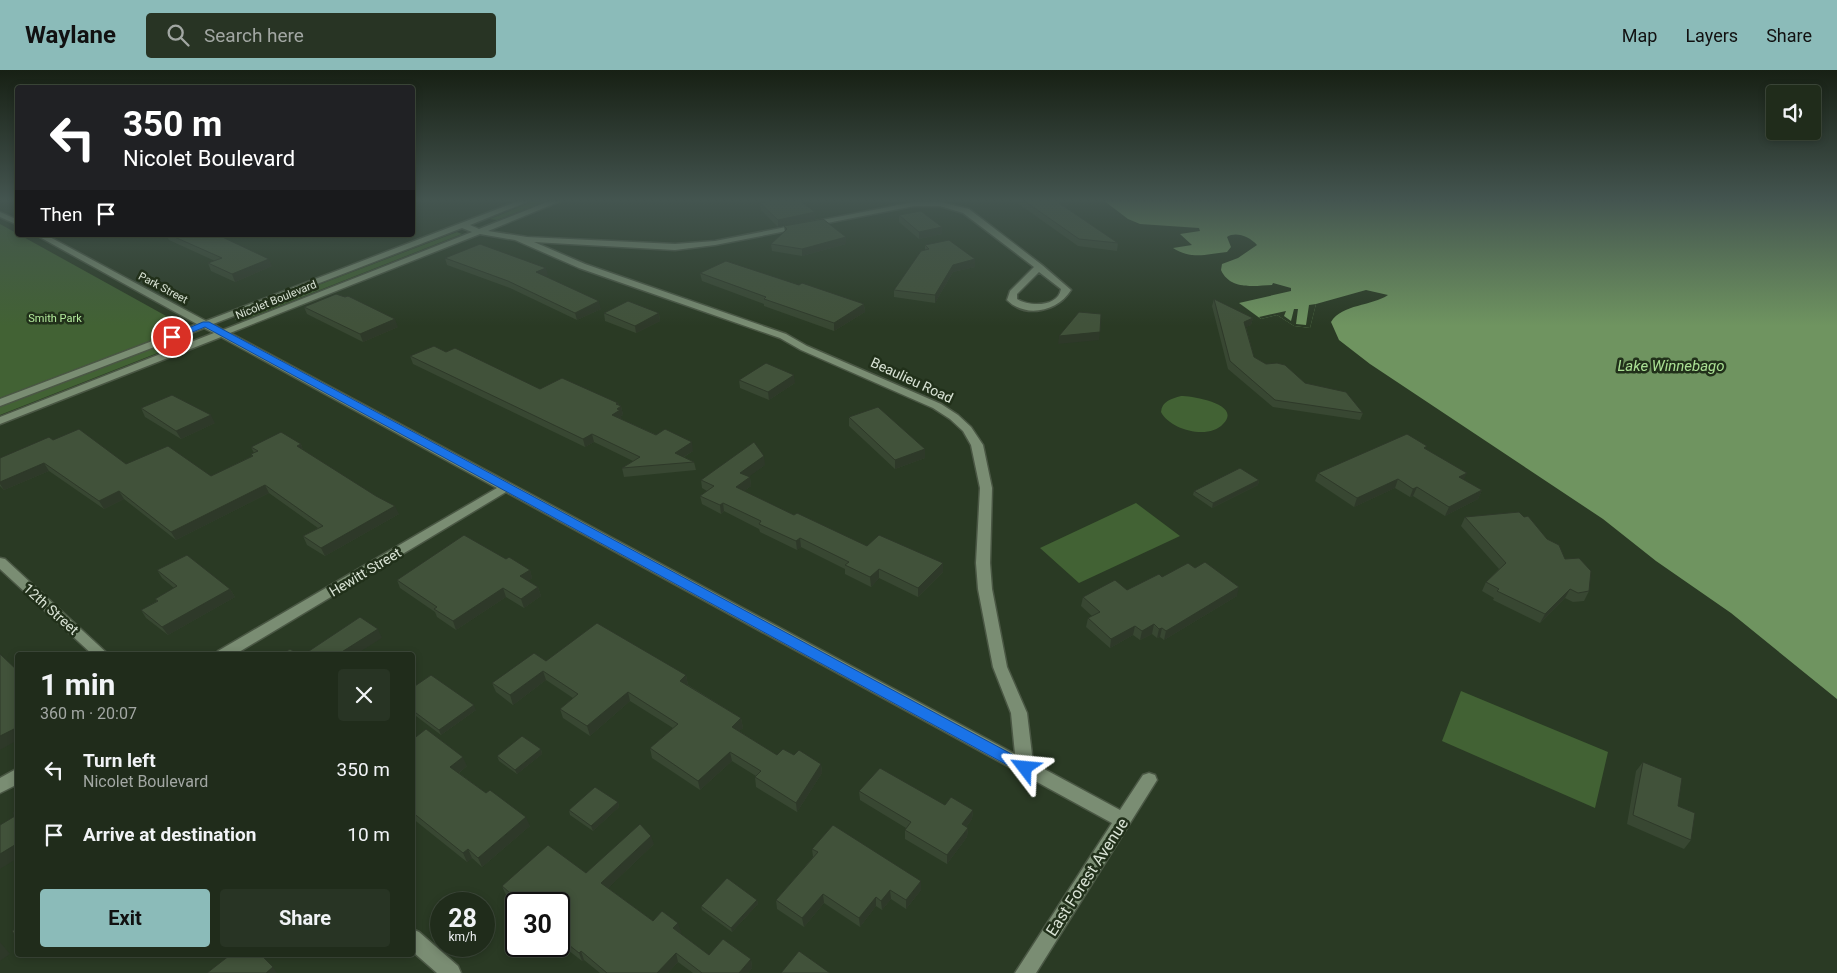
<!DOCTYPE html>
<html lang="en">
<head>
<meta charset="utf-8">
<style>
  body { margin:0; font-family:Roboto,sans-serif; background:#283424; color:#f1f3f6; height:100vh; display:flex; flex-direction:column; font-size:19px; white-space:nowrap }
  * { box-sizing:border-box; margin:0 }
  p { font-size:16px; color:#a2a7a3 }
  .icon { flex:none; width:28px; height:28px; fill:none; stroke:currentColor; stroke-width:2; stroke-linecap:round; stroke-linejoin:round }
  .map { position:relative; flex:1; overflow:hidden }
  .side { position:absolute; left:15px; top:582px; width:400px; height:305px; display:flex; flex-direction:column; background:#202c1b; border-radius:5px; box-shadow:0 2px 8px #0003,0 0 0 1px #3d483a }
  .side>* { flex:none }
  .banner { position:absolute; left:15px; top:15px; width:400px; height:152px; border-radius:5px; box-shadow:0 2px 8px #0003,0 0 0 1px #3d483a; background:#202124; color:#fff; overflow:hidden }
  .controls { position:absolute; left:1766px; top:15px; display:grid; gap:10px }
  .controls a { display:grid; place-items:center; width:55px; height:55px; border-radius:5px; background:#202c1b; box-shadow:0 2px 8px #0003,0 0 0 1px #3d483a; font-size:25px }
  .speed { position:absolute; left:430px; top:822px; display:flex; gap:10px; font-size:25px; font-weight:700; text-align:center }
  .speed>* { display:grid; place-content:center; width:65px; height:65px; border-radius:50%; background:#202c1b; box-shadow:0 2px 8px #0003,0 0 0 1px #3d483a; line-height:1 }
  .speed small { font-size:12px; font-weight:400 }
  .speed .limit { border:2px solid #111; border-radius:8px; background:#fff; color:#111 }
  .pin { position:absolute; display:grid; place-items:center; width:42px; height:42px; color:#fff; margin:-21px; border:2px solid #fff; border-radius:50%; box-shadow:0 1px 5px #0007 }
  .me { position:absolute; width:55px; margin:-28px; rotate:299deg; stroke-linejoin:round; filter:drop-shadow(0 0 4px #0008) }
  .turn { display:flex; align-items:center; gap:18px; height:105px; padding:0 25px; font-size:22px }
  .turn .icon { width:65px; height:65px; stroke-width:2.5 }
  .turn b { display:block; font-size:35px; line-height:42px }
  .then { display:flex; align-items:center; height:48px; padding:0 25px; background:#0003; gap:10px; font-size:19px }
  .round { display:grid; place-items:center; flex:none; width:52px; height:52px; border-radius:5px; background:#283424 }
  .headline { display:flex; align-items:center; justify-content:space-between; height:85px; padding:0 25px }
  h1 { font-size:30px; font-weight:700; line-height:38px }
  .button { display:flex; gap:10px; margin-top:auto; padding:10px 25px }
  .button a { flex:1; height:58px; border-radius:5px; background:#8bbbb9; color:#111; font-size:20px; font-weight:700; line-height:58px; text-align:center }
  .button a+a { background:#283424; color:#f1f3f6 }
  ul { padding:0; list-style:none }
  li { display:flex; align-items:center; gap:15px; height:65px; padding:0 25px }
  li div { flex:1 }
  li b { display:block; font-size:19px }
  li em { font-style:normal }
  header { display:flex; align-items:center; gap:30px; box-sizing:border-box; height:70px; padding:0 25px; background:#8bbbb9; color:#111 }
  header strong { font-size:24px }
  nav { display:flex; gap:28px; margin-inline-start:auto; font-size:18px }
  .search { width:350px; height:45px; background:#283424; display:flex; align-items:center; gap:12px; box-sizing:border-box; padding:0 18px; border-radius:5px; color:#a2a7a3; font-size:19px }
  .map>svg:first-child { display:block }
  .green { fill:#426234 }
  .water { fill:#6f9460 }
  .pier { fill:#2a3a24 }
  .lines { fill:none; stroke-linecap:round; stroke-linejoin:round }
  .minor-casing { stroke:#4a5744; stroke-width:3 }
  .minor { fill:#7a8d73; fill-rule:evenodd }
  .wall { fill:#384732 }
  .shaded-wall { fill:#2e3929 }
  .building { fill:#41523a; stroke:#2e3929 }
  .route { fill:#1a73e8; stroke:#114b97 }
  .labels { text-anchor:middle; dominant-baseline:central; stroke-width:5; stroke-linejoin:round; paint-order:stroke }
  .far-street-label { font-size:11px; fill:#d9e3d5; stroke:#21301a }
  .far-park-label { font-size:11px; fill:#b3e99c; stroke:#21301a }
  .street-label { font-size:14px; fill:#d9e3d5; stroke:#21301a }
  .water-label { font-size:15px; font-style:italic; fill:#aae094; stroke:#21301a }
  .near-street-label { font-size:16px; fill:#d9e3d5; stroke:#21301a }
</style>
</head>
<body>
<header>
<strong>Waylane</strong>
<div class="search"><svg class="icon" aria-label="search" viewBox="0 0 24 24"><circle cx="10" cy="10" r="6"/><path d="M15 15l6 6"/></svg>Search here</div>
<nav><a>Map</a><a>Layers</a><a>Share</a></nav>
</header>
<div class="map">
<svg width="1837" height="903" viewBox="0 0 1837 903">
  <rect width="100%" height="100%" fill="#2a3a24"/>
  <path class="green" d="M536,130H550L497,150L490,149Z
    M0,154L177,252L180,256L173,262L0,328Z
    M457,162L462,164L244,250H235L237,246Z
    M181,271L178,275L0,345V337L170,272Z
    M1181,326C1192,326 1243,334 1223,354C1209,370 1170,360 1161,342C1162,331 1171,329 1181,326Z
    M1136,433L1180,466L1079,513L1040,478Z
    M1461,621L1608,682L1595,738L1442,671Z"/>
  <path class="water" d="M1103,130H1837V629L1731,543L1656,491L1603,449L1370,294L1339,270L1331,252C1342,234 1372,236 1388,225L1366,220L1316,234L1310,258L1294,256L1277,245L1261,249L1239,233L1291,221V218L1273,213L1272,215C1253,216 1230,220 1221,200L1222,194L1238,188L1257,175C1250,167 1236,161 1227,167L1231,177L1227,182C1206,184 1192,190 1173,178L1192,175L1180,164L1200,161L1199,158L1140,154L1128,149Z"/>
  <path class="pier" d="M1316,234L1310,258L1294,256L1277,245L1261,249L1259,247L1286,241L1284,246L1291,251L1294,239H1298L1296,254L1306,255L1309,235Z"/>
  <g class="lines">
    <g class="minor-casing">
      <path id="minor" d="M521,130H532L470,155L479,159L552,130H563L488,161L527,167L675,174L715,171L914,132H940L969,139L1042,195L1071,220C1058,241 1026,249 1007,230L1010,221L1034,197L963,143L940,136H914L715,175L675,180L534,172L585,194L786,264L807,276L941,334L958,345L971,357L983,375L992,418L990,493L992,519L1007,597L1027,643L1033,693L1120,740L1143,705L1149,703L1155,705L1157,710L1036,903H1015L1112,753L506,422L234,585H216L218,581L497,418L221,267L0,354V347L214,263L204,258L0,336V329L197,254L36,165H46L206,251ZM462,158L472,162L223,260L213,254ZM480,164L515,170L579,198L780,268L801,280L933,338L950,349L963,361L971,375L980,418L976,493L978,519L993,597L1011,643L1015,684L230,263ZM1039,202L1061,219C1058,237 1030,237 1017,229V224Z
        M0,142L18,150V155L0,147Z
        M0,488L5,489L109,585H93L0,499Z
        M18,698V714L0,723V708Z
        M412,859L419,862L458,896L461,903H437L412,881Z"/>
    </g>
    <use href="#minor" class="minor"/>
  </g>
  <path class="wall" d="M1013,130H1067L1068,131L1067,138L1118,173L1117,181L1078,176Z
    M760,133L815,149L778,157L761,140Z
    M899,145L942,157V164L919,169L899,152Z
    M784,156L846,167V174L802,186L772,181L771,174L785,162Z
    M166,165H218L272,196L235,212L211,201L208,193L215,191L169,170Z
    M925,175L975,189V197L953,202L935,233L894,227V220L925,180Z
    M445,188L548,205L545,206L601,239L577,250L510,218L447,195Z
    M700,203L799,215L864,234L865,242L834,261L764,236V234L702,211Z
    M1214,229L1253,248L1251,255L1246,257L1254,287L1266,294L1363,343L1360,350L1273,337L1228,299L1212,236Z
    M304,237L398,257L363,272L307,244Z
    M604,243H659L660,251L636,263L605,251Z
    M446,282L540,319L618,333L619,335L621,336L623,345L621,346V349L693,381L684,387L694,392L696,400L624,407L622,398L633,391L594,372L585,377L413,294L410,286Z
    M739,310L795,313L769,330L740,318Z
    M141,338L215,353L181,369L145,347Z
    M849,347L925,379V388L895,399L849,356Z
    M53,370L126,394L211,406L252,386L251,384L254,383L251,377L301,374L303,380L399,444L325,486L307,475L303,466L318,458L269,423L176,470L124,429L104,439L49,401L4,420L0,416V388Z
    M1426,379L1464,410L1482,420L1478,429L1445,446L1413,426L1410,427L1395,418L1354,437L1315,411L1318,403Z
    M765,395L749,406L750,407L751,416L744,421L794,445L867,476L943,493V502L918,527L879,508L871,517L845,504V499L801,477L797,480L760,462L759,459L724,441L721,444L702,434L700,426L707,421L702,418L701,410Z
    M1259,410L1258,415L1212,438L1193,425L1194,421Z
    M1465,447L1547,469L1565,489L1589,521L1584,531L1573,532L1565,528L1540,553L1493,530L1494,528L1482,521L1486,512L1499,499L1461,456Z
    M506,489L530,500L532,508L528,511L538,517L541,526L524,538L506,527L456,560L437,547L435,542L400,518L397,510Z
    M157,500L230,519L235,527L168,565L146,548L141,540L157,531L155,529L174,518L162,508Z
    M1162,507L1237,526L1164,570L1160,567L1157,568L1152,564L1140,570L1133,565L1110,578L1086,557L1088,548L1092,546L1081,536L1083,527L1127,520Z
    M546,591L686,605L688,615L741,648L743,658L739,661L777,685H794L821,694L822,703L797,742L756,717L755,707L756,706L732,691L700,720L652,688L650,678L673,658L630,631L590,666L563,648L560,639L573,628L546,610L513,635L496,622L492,613Z
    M412,618L476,640L441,665L412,643Z
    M412,670L467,696L459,703L530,756L482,797L472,788L467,792L412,748Z
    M541,679L542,684L517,704L499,691L497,686Z
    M1643,692L1678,736L1691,770L1684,779L1627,754L1636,701Z
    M859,721L973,740L972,749L966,757L968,758L967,767L947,794L905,769V760L906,758L860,730Z
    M618,732L619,737L593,761L570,745L569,740Z
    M654,774L608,818L653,851L681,862L679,863L709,885L751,889L752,898L748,903H693L678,892L668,903H600L584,890L582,891L559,873V834H517L506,825L502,816L586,803Z
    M812,779L921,811V820L906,839L891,829L882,840L876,836L860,857L824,833L804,857L777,839L776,830L813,787Z
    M757,830L758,834L732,862L702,840L701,836Z"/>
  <path class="shaded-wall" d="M1068,131L1067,138L1058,140L1059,133Z
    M815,142V149L778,157V150Z
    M942,157V164L919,169V162Z
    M846,167V174L802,186V179Z
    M269,189L272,196L235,212L232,204Z
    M975,189V197L953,202L935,233V225L953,195Z
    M546,198L548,205L538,210L536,202Z
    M599,231L601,239L577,250L575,243Z
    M864,234L865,242L834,261V253Z
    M659,243L660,251L636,263L635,256Z
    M1253,248L1251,255L1242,259L1244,252Z
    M395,249L398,257L363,272L360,264Z
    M1100,262L1099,270L1058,274L1059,266Z
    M794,305L795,313L769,330L768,322Z
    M618,333L619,338L621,336L623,345L621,346L622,349L612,345L616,334Z
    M211,345L215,353L181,369L176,361Z
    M592,364L594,372L585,377L583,369Z
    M692,372L693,381L677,391L675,383Z
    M301,374L304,382L297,376Z
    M925,379V388L895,399V390Z
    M764,386L765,395L742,412L740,403Z
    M44,393L49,401L4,420L0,414V412Z
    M1467,403L1463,412L1459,407Z
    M750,407L751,416L737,426L736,417Z
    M1398,409L1395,418L1354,437L1357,428Z
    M1259,410L1258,415L1212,438L1213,433Z
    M265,415L269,423L176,470L171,462Z
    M1417,417L1413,426L1410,427L1413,419Z
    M1482,420L1478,429L1445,446L1449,437Z
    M119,421L124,429L104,439L99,431Z
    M723,433L724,441L721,444L720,435Z
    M395,436L399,444L325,486L321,478Z
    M800,468L801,477L797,480L796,471Z
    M943,493V502L918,527V518Z
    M879,499V508L871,517L870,507Z
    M530,500L532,508L523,515L520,506Z
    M538,517L541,526L524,538L521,529Z
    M1239,517L1237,526L1164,570L1166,561Z
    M503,518L506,527L456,560L453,551Z
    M230,519L235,527L168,565L162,557Z
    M1570,519L1565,528L1540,553L1545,544Z
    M1154,554L1152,564L1140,570L1142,561Z
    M1135,556L1133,565L1110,578L1111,569Z
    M1162,558L1160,567L1157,568L1159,559Z
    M378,559L382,568L355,585H337Z
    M543,601L546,610L513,635L510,625Z
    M686,605L688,615L682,620L680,611Z
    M628,622L630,631L590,666L587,656Z
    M474,635L476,640L441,665L439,660Z
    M741,648L743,658L733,666L732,657Z
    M18,657V670L0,680V666Z
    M541,679L542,684L517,704L515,700Z
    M730,682L732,691L700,720L698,711Z
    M463,687L467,696L455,706L450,697Z
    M821,694L822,703L797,742L796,733Z
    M618,732L619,737L593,761L591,756Z
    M973,740L972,749L961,763L962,754Z
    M526,747L530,756L482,797L478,788Z
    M968,758L967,767L947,794V785Z
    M651,766L654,774L604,822L601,813Z
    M18,773V788L0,799V784Z
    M468,779L472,788L467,792L463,783Z
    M921,811V820L906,839V830Z
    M890,820L891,829L882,840L881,831Z
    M823,824L824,833L804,857L802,848Z
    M876,827V836L860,857L859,848Z
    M757,830L758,834L732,862L731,858Z
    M678,853L681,862L676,867L673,858Z
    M0,872L10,884L0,891Z
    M581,881L584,890L582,891L579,883Z
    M676,883L678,892L668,903H657Z
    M751,889L752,898L748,903H739Z
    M273,897L277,903H266Z"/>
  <path class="building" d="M775,130H799L815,142L778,150L760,133Z
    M1023,130H1067L1068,131L1059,133L1118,173L1079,169Z
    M921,141L942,157L919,162L899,145Z
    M823,149L846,167L802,179L771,174L787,159L784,156Z
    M170,165H218L269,189L232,204L208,193L222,188Z
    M949,170L975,189L953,195L935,225L894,220L921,181L929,179L925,175Z
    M480,174L546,198L536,202L599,231L575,243L508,211L445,188Z
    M726,191L799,215L802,213L864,234L834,253L764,229L766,227L700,203Z
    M336,224L345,227L348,226L395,249L360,264L304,237Z
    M1214,229L1253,248L1244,252L1254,287L1266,294L1277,293L1285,295L1305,313L1346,322L1363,343L1275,330L1230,291Z
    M628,231L659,243L635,256L604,243Z
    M1079,242L1101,244L1100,262L1059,266Z
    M434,276L446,282L455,278L540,319L562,308L618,333L616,334L621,336L617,339L620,340L612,345L656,365L665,359L692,372L675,383L694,392L622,398L640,387L592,364L583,369L410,286Z
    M766,293L794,305L768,322L739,310Z
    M172,325L211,345L176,361L141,338Z
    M878,337L925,379L895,390L849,347Z
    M79,359L126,394L168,376L211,406L253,386L251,384L258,381L251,377L281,362L301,374L297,376L376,426L395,436L321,478L303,466L323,456L265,415L171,462L119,421L99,431L44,393L0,412V388L49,367L53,370Z
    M1407,364L1427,376L1424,378L1467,403L1459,407L1482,420L1449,437L1417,417L1413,419L1398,409L1357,428L1318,403Z
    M754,372L764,386L740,403L750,407L736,417L794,445L797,443L867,476L879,465L943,493L918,518L879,499L870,507L845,495L849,492L800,468L796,471L759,454L761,451L723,433L720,435L700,426L714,416L701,410Z
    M1240,398L1259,410L1213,433L1194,421Z
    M1519,442L1524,447L1528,446L1547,469L1559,475L1565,489L1579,488L1591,501L1589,521L1578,523L1570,519L1545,544L1497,521L1499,519L1486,512L1506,493L1465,447Z
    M464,465L506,489L509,487L530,500L520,506L538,517L521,529L503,518L453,551L434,539L437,537L397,510Z
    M187,485L230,519L162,557L141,540L158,531L155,529L177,516L157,500Z
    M1205,492L1239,517L1166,561L1162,558L1159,559L1154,554L1142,561L1135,556L1111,569L1088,548L1100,542L1083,527L1115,510L1127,520L1159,504L1162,507L1188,493L1195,498Z
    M360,547L378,559L337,585H303Z
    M597,553L686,605L680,611L741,648L732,657L777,685L783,679L794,685L799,680L821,694L796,733L755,707L761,701L730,682L698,711L650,678L678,654L628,622L587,656L560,639L578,624L543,601L510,625L492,613L534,583L546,591Z
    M290,579L299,585H280Z
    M0,584L18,601V657L0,666Z
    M431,605L474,635L439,660L412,640V618Z
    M426,659L463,687L450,697L486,723L490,720L526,747L478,788L468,779L463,783L412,742V670Z
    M522,666L541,679L515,700L497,686Z
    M1643,692L1682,708L1678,736L1695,743L1691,770L1633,745Z
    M880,698L945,735L951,727L973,740L962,754L968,758L947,785L905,760L911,752L859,721Z
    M595,717L618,732L591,756L569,740Z
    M18,740V773L0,784V755L15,746L13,743Z
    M640,754L651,766L601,813L653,851L662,841L678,853L673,858L709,885L723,869L751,889L739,903H702L676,883L657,903H607L581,881L579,883L559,867V834H523L502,816L548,775L586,803Z
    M833,755L921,811L906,830L890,820L881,831L876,827L859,848L823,824L802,848L776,830L818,782L812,779Z
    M727,808L757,830L731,858L701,836Z
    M18,857V869L12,861Z
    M799,881L830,903H781Z
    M230,885H261L273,897L266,903H207Z"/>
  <linearGradient id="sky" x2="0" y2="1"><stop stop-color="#172014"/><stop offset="0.51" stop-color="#445550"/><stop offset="1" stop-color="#445550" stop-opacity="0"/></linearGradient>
  <rect width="1837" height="256" fill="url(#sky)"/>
  <path class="route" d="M203,252H209L1030,694L1032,698L1030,702L1025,704L1020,702L205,257L175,269H168L167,267Z"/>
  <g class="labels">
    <g class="far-street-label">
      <text transform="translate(163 218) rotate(28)">Park Street</text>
      <text transform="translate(276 230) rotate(-22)">Nicolet Boulevard</text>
    </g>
    <g class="far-park-label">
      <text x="55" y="248">Smith Park</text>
    </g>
    <g class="street-label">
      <text transform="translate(912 310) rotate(25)">Beaulieu Road</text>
      <text transform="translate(365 502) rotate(-31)">Hewitt Street</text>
      <text transform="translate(51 539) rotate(42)">12th Street</text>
    </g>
    <g class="water-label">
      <text x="1671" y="296">Lake Winnebago</text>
    </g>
    <g class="near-street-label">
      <text transform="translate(1087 807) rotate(-57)">East Forest Avenue</text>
    </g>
  </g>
</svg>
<div class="controls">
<a><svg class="icon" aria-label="sound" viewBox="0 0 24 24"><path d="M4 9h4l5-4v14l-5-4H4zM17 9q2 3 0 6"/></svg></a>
</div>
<div class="speed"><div>28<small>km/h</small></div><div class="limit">30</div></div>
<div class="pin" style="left:172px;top:267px;background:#d93025"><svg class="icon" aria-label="arrive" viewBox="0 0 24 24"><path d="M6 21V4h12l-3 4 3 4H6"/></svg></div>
<svg class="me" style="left:1025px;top:698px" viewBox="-20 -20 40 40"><path d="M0-17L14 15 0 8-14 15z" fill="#1a73e8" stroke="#fff" stroke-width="4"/></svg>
<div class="banner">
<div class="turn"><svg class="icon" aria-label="left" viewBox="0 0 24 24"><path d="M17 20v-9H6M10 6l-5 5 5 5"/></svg><div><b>350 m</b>Nicolet Boulevard</div></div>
<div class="then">Then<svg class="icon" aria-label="arrive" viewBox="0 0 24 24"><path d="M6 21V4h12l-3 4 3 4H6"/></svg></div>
</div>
<section class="side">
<div class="headline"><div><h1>1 min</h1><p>360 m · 20:07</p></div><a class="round"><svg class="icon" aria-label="close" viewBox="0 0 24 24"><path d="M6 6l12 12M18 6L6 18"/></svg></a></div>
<ul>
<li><svg class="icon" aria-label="left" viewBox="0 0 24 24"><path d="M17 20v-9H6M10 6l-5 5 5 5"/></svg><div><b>Turn left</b><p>Nicolet Boulevard</p></div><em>350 m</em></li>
<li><svg class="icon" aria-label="arrive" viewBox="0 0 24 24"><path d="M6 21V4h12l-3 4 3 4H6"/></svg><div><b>Arrive at destination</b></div><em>10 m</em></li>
</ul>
<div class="button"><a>Exit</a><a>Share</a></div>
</section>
</div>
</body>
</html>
